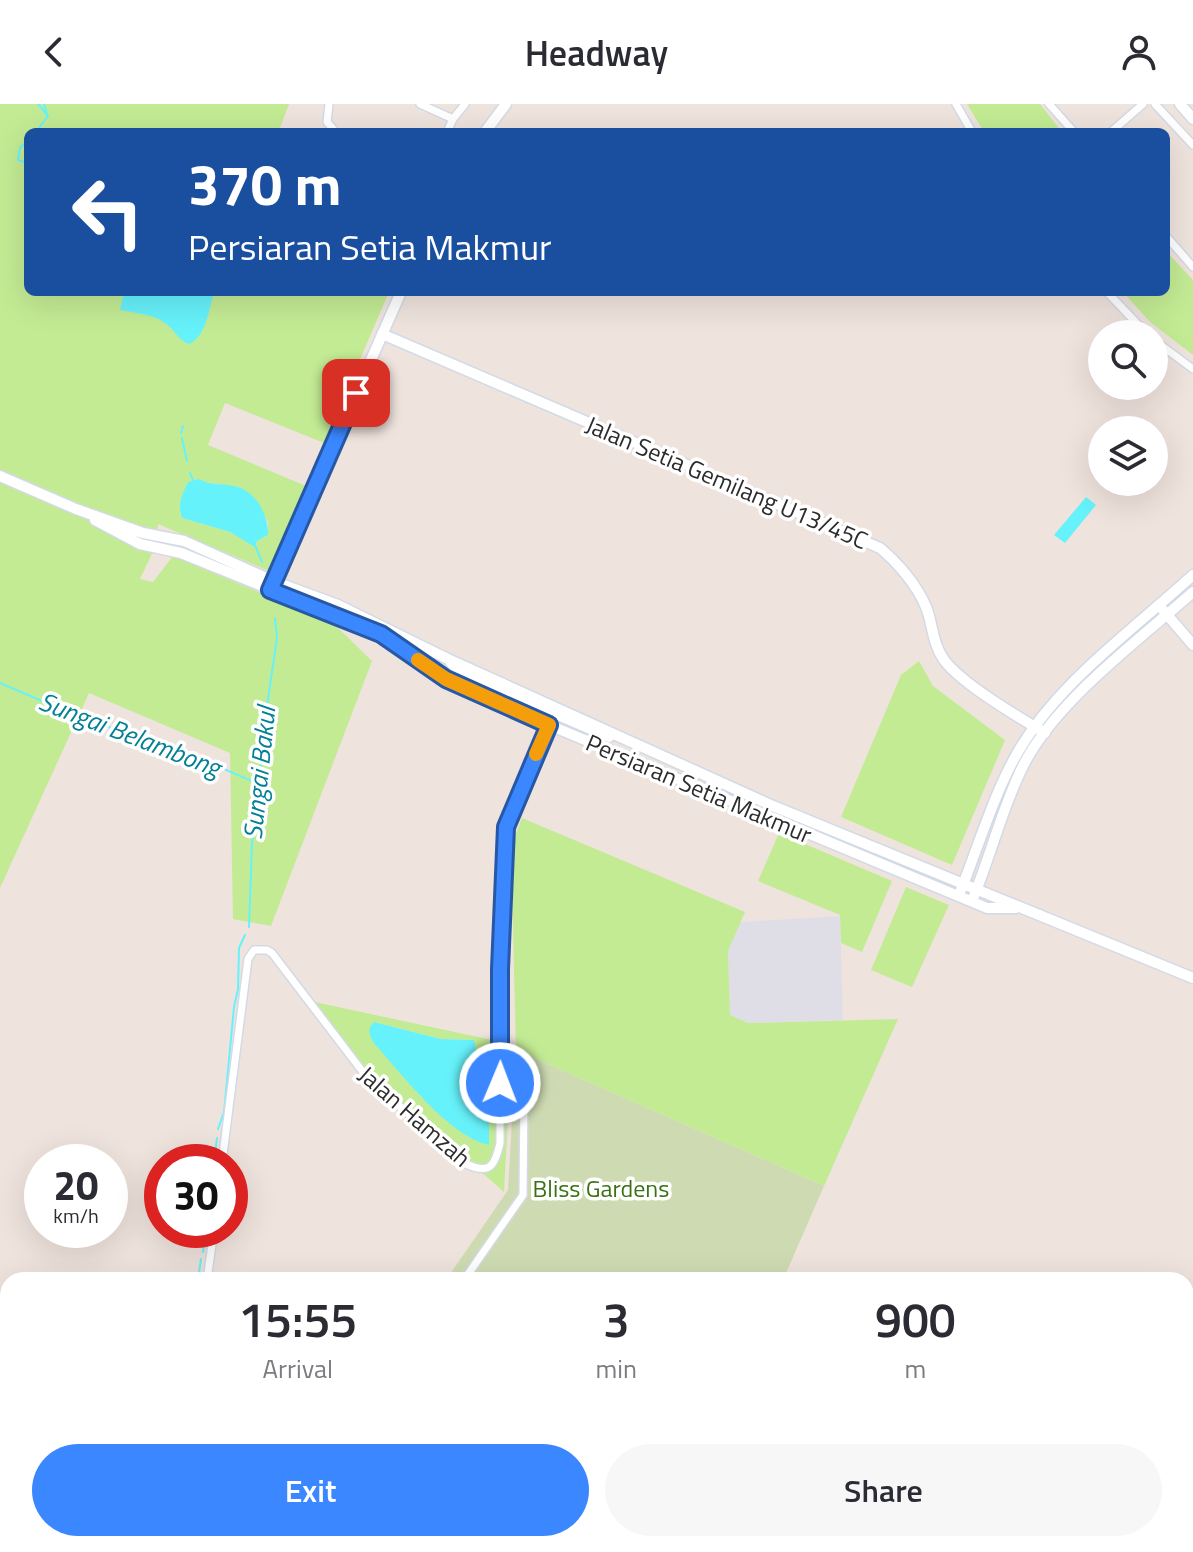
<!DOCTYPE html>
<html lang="en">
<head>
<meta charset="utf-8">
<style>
  body { margin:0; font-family:"Titillium Web",sans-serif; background:#f7f7f7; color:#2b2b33; height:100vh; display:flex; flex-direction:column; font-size:30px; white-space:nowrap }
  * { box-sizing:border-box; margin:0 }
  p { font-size:26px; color:#7c7c81 }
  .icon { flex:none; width:44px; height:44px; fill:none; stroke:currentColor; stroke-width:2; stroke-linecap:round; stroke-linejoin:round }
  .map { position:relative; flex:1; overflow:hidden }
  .panel { position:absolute; left:0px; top:1168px; width:1194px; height:280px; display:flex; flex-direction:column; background:#fff; border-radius:24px 24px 0 0; box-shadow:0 8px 32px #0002 }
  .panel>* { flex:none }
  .banner { position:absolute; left:24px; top:24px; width:1146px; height:168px; border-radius:12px; box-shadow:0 8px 32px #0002; background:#1a4fa0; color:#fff; overflow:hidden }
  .buttons { position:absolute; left:1088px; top:216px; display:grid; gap:16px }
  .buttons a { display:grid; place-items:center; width:80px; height:80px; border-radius:50%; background:#fff; box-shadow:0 8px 32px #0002; font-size:40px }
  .speed { position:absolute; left:24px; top:1040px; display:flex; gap:16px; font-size:40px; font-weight:700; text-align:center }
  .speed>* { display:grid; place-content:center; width:104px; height:104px; border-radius:50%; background:#fff; box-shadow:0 8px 32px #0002; line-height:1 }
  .speed small { font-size:20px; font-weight:400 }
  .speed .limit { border:12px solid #d22; background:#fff; color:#111 }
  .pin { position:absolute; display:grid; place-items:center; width:68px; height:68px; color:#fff; margin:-34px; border-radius:16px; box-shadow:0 4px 12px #0006 }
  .me { position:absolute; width:88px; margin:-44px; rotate:1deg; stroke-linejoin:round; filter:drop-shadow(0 0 6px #0008) }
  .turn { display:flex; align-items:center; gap:28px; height:168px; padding:0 32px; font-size:36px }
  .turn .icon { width:104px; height:104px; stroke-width:2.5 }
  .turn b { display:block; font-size:56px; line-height:68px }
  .eta { display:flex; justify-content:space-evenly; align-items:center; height:136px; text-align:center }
  .eta b { font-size:48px; font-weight:600; line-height:56px }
  .primary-button { display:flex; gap:16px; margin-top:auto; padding:16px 32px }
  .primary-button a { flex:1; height:92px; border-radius:48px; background:#3a87ff; color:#fff; font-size:32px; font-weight:600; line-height:92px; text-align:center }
  .primary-button a+a { background:#f7f7f7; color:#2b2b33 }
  header { display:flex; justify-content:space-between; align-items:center; height:104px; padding:0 32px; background:#fff; font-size:36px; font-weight:600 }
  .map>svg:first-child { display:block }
  .industrial { fill:#dfdee7 }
  .green { fill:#c3eb94; fill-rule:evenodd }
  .cemetery { fill:#cedbb2 }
  .water { fill:#66f2fb }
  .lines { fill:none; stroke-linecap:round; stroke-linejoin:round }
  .stream { stroke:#66f2fb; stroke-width:2 }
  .street-casing { stroke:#d2dae6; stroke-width:10 }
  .secondary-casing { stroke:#d2dae6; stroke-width:13 }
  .street { stroke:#fff; stroke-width:7 }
  .secondary { stroke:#fff; stroke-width:10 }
  .route-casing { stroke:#2658a6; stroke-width:20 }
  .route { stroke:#3a87ff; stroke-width:14 }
  .slow { stroke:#f59e0b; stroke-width:14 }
  .labels { text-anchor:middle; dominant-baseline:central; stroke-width:7; stroke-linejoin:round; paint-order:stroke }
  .street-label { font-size:24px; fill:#2c2c2c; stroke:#fff }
  .park-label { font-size:24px; fill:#3a7213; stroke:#fff }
  .water-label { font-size:26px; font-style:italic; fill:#038095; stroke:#fff }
</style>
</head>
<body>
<header><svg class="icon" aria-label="back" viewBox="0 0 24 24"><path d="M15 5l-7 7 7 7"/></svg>Headway<svg class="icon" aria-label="person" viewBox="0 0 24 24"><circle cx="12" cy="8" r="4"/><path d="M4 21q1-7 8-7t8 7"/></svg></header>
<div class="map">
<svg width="1193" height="1448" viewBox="0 0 1193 1448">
  <rect width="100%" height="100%" fill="#efe3dd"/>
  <path class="industrial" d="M840,812L843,916L748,919L730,911L728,847L740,818Z"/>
  <path class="green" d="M0,0H289L280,24L288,28H28V188H389L324,339L225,299L208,341L306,382L269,467L158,420L156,441L140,475L153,478L173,452L333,519L372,557L271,822L233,815L230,649L89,589L0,784ZM199,375L205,378L240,384L260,403L268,418V431L257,437L256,442L230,428L182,414C175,395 186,388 199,375Z
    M967,0H1040L1062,28H984Z
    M1166,147L1193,176V251L1150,218L1123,188H1166Z
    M919,557L933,582L1005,636L952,761L841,713L901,571Z
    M522,714L745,808L728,847L730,911L748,919L898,915L824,1082L516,946L511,742Z
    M779,729L892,777L862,848L841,839L840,811L758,777Z
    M906,783L949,801L912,883L871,866Z
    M310,897L492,936L508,1016L504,1088L362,963ZM374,918L441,935L474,936L471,1035L421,993Z"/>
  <path class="cemetery" d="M516,946L824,1082L783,1176H446L508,1086Z
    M1186,1270L1193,1272V1448H1056L1060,1440H1186Z
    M280,1440H666L662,1448H279Z"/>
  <path class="water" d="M124,188H214C209,205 206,233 189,240C178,236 174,225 165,219C153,210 135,209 120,206Z
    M199,375C211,382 225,379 238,383C257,389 269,413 268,431L257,437L255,443L230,428L182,414C177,400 182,391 188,378Z
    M1086,393L1096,401L1065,439L1054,431Z
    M374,918L441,935L474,936L489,1007V1041C448,1032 401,969 373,938C369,930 367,925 374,918Z"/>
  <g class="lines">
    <path class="stream" d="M44,0L47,10
      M36,28L48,12L38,0
      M28,36L20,44L18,56L28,59
      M181,329L183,322
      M182,334L187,357
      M190,369L193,376
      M255,441L262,458
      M0,579L98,621L142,630L259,680
      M249,823L252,739L257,712L264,622L277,534L275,514
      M218,1025L224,1008L234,903L238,885L239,844L245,831
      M214,1058L217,1034
      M203,1148L206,1126
      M198,1176L201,1155
      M1186,1293L1193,1296
      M98,1448L102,1440
      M1084,1448L1088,1440"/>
    <g class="street-casing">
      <path id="street" d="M329,0L327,18L336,28
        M420,0L453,15
        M956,0L972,28
        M1049,0L1074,28
        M1155,0L1193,41
        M447,28L453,15L465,0
        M1111,28L1143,0
        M1166,132L1193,163
        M1107,188L1147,230
        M1154,236L1193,265
        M222,1058L248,855L254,846H267L272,849L369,976L466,1060C490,1071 495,1062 500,1039V865L506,723L554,610
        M207,1176L214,1126
        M464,1176L523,1091L524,994L515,960L501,935
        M1186,1282L1193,1284
        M106,1448L110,1440
        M291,1448L292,1440
        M1064,1448L1068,1440
        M1078,1448L1082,1440"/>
    </g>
    <g class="secondary-casing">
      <path id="secondary" d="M1180,0L1193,15
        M485,28L506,0
        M382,230L880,444C898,459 917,481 926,503C933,520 932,539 944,556C962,580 1018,613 1045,629
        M0,372L76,405L143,429L184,437L273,477L338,501L448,555L773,702L1193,874
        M95,416L140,440L181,449L381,530L446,575L549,621L987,804H1016
        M272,480L401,188
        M1163,506L1193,541
        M451,559L460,569L609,633
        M961,786C978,743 992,696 1014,655C1053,582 1132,527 1193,471
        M974,792C991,750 1002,705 1022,664C1054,598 1138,537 1193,488"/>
    </g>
    <use href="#street" class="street"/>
    <use href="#secondary" class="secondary"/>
  </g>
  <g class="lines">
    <g class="route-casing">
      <path id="route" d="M356,289L270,486L381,530L446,575L549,621L506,723L500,865V979"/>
    </g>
    <use href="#route" class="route"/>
    <path class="slow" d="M418,556L446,575L549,621L536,650"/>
  </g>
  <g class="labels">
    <g class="street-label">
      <text transform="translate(727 378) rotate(23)">Jalan Setia Gemilang U13/45C</text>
      <text transform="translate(699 684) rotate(23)">Persiaran Setia Makmur</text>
      <text transform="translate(415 1012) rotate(41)">Jalan Hamzah</text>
    </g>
    <g class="park-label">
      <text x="601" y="1084">Bliss Gardens</text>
    </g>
    <g class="water-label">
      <text transform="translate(130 630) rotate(21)">Sungai Belambong</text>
      <text transform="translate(259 669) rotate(-84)">Sungai Bakul</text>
    </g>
  </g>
</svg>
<div class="buttons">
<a><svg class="icon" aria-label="search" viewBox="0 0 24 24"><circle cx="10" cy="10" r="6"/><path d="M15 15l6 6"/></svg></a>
<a><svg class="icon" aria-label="layers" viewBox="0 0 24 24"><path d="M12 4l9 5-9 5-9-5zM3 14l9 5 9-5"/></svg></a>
</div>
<div class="speed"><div>20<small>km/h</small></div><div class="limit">30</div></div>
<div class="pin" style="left:356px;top:289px;background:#d93025"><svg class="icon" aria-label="arrive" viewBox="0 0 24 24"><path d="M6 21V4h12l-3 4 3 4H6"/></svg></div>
<svg class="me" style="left:500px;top:979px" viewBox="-20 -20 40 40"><circle r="17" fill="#3a87ff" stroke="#fff" stroke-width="3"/><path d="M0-11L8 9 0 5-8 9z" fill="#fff"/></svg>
<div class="banner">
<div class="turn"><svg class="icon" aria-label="left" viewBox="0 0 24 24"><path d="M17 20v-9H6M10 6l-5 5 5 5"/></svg><div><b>370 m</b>Persiaran Setia Makmur</div></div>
</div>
<section class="panel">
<div class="eta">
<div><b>15:55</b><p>Arrival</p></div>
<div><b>3</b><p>min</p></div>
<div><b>900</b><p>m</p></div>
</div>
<div class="primary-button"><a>Exit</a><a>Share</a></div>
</section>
</div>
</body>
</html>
